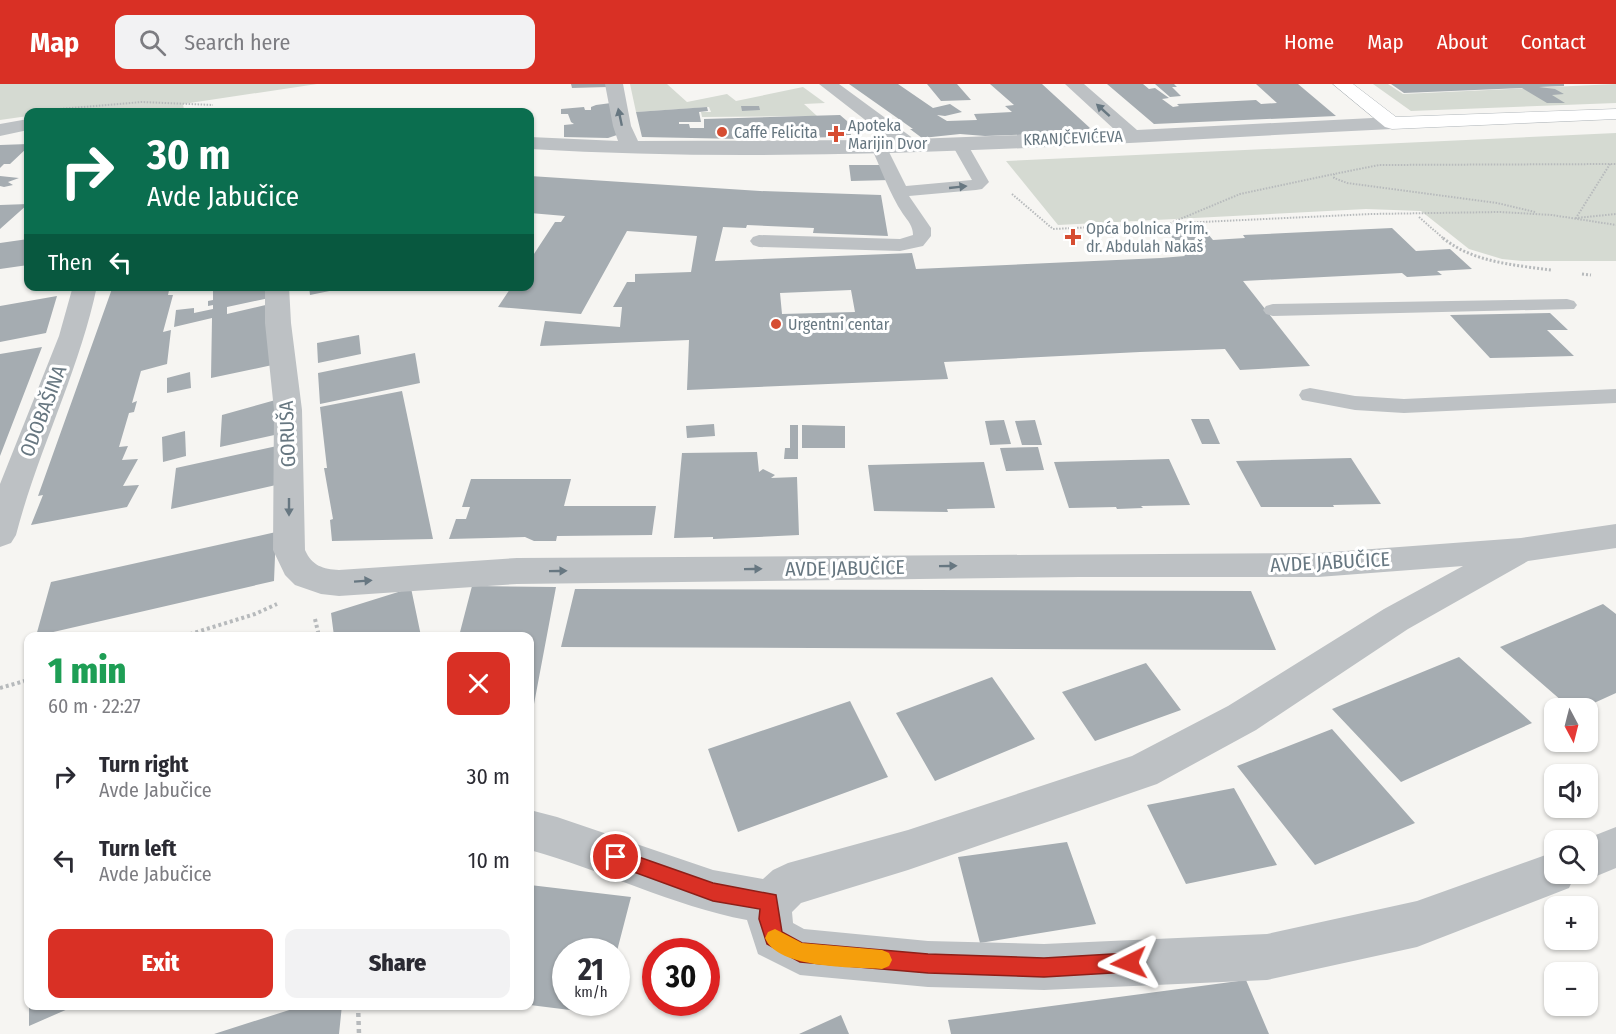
<!DOCTYPE html>
<html lang="en">
<head>
<meta charset="utf-8">
<style>
  body { margin:0; font-family:"Fira Sans Condensed",sans-serif; background:#f2f2f3; color:#2b2b33; height:100vh; display:flex; flex-direction:column; font-size:22px; white-space:nowrap }
  * { box-sizing:border-box; margin:0 }
  p { font-size:20px; color:#7c7c81 }
  .icon { flex:none; width:33px; height:33px; fill:none; stroke:currentColor; stroke-width:2; stroke-linecap:round; stroke-linejoin:round }
  .map { position:relative; flex:1; overflow:hidden }
  .sheet { position:absolute; left:24px; top:548px; width:510px; height:378px; display:flex; flex-direction:column; background:#fff; border-radius:12px; box-shadow:0 2px 4px #0004 }
  .sheet>* { flex:none }
  .guide { position:absolute; left:24px; top:24px; width:510px; height:183px; border-radius:12px; box-shadow:0 2px 4px #0004; background:#0b6e4f; color:#fff; overflow:hidden }
  .needle { width:39px; rotate:173deg }
  .buttons { position:absolute; left:1544px; top:614px; display:grid; gap:12px }
  .buttons a { display:grid; place-items:center; width:54px; height:54px; border-radius:12px; background:#fff; box-shadow:0 2px 4px #0004; font-size:30px }
  .speed { position:absolute; left:552px; top:854px; display:flex; gap:12px; font-size:30px; font-weight:700; text-align:center }
  .speed>* { display:grid; place-content:center; width:78px; height:78px; border-radius:50%; background:#fff; box-shadow:0 2px 4px #0004; line-height:1 }
  .speed small { font-size:15px; font-weight:400 }
  .speed .limit { border:9px solid #d22; background:#fff; color:#111 }
  .pin { position:absolute; display:grid; place-items:center; width:51px; height:51px; color:#fff; margin:-26px; border:3px solid #fff; border-radius:50%; box-shadow:0 2px 6px #0007 }
  .me { position:absolute; width:66px; margin:-33px; rotate:267deg; stroke-linejoin:round; filter:drop-shadow(0 0 4px #0008) }
  .turn { display:flex; align-items:center; gap:21px; height:126px; padding:0 24px; font-size:27px }
  .turn .icon { width:78px; height:78px; stroke-width:2.5 }
  .turn b { display:block; font-size:42px; line-height:51px }
  .then { display:flex; align-items:center; height:57px; padding:0 24px; background:#0003; gap:12px; font-size:22px }
  .round { display:grid; place-items:center; flex:none; width:63px; height:63px; border-radius:12px; background:#f2f2f3 }
  .head { display:flex; align-items:center; justify-content:space-between; height:102px; padding:0 24px }
  h1 { font-size:36px; font-weight:800; line-height:45px; color:#1e9e55 }
  .primary-button { display:flex; gap:12px; margin-top:auto; padding:12px 24px }
  .primary-button a { flex:1; height:69px; border-radius:12px; background:#d93025; color:#fff; font-size:24px; font-weight:800; line-height:69px; text-align:center }
  .primary-button a+a { background:#f2f2f3; color:#2b2b33 }
  ul { padding:0; list-style:none }
  li { display:flex; align-items:center; gap:18px; height:84px; padding:0 24px }
  li div { flex:1 }
  li b { display:block; font-size:22px }
  li em { font-style:normal }
  header { display:flex; align-items:center; gap:36px; box-sizing:border-box; height:84px; padding:0 30px; background:#d93025; color:#fff }
  header strong { font-size:28px }
  nav { display:flex; gap:33px; margin-inline-start:auto; font-size:21px }
  .search { width:420px; height:54px; background:#f2f2f3; display:flex; align-items:center; gap:15px; box-sizing:border-box; padding:0 21px; border-radius:12px; color:#7c7c81; font-size:22px }
  .map>svg:first-child { display:block }
  .green { fill:#d5dad2 }
  .building { fill:#a5acb1; fill-rule:evenodd }
  .lines { fill:none; stroke-linecap:round; stroke-linejoin:round }
  .secondary-casing { stroke:#afb5b9; stroke-width:1 }
  .path-far3 { stroke:#b7babc; stroke-width:2; stroke-dasharray:1.5 1.5; stroke-linecap:butt }
  .path-far2 { stroke:#b7babc; stroke-width:3; stroke-dasharray:2 2; stroke-linecap:butt }
  .path-far1 { stroke:#b7babc; stroke-width:4; stroke-dasharray:3 3; stroke-linecap:butt }
  .path { stroke:#b7babc; stroke-width:4.5; stroke-dasharray:4 4; stroke-linecap:butt }
  .lane { fill:#bdc1c4; fill-rule:evenodd }
  .street { fill:#bdc1c4; fill-rule:evenodd }
  .secondary { fill:#fff; fill-rule:evenodd }
  .oneway { fill:#677781 }
  .route { fill:#d93025; stroke:#8d1f18; stroke-width:1.5 }
  .slow { fill:#f59e0b }
  .poi-dot { fill:#d64d32; stroke:#fff; stroke-width:2 }
  .labels { text-anchor:middle; dominant-baseline:central; stroke-width:6; stroke-linejoin:round; paint-order:stroke }
  .far-poi-label { font-size:16px; fill:#677781; stroke:#fff; text-anchor:start }
  .far-street-label { font-size:16px; fill:#677781; stroke:#fff }
  .street-label { font-size:20px; fill:#677781; stroke:#fff }
</style>
</head>
<body>
<header>
<strong>Map</strong>
<div class="search"><svg class="icon" aria-label="search" viewBox="0 0 24 24"><circle cx="10" cy="10" r="6"/><path d="M15 15l6 6"/></svg>Search here</div>
<nav><a>Home</a><a>Map</a><a>About</a><a>Contact</a></nav>
</header>
<div class="map">
<svg width="1616" height="950" viewBox="0 0 1616 950">
  <rect width="100%" height="100%" fill="#f6f5f2"/>
  <path class="green" d="M0,0H317L183,20L184,26L143,24L28,28V32L0,36Z
    M630,0H667L687,18L727,10L736,17L803,3L825,19L804,20L817,32L702,33L701,28H711L709,23L636,28Z
    M1373,0H1388L1403,10L1616,0V19L1411,27Z
    M1616,49V177H1522L1502,175L1469,165L1421,127L1366,125L1058,141L1006,77Z"/>
  <path class="building" d="M571,0H607L608,3L572,4Z
    M849,0H898L933,24L950,20L962,28L945,32L937,31L947,37L977,36L974,30L1012,28L1005,22L1014,21L990,0H1042L1090,44L1085,47L1070,49L985,52L960,50L922,54L910,45H913Z
    M927,0H957L971,16L941,17Z
    M1107,0H1143L1149,5L1155,4L1169,14L1162,15L1173,23L1179,22L1177,20L1256,16L1261,20L1277,19L1256,0H1298L1336,32L1154,40Z
    M1155,0H1174L1177,3H1172L1181,12L1170,13Z
    M1391,0H1564V2L1539,3L1555,5L1564,10L1552,11L1565,19H1547L1522,4L1404,9Z
    M611,19L617,51L608,54L564,53V41L574,40L571,38L568,30H561V25L584,23L585,26H591V23L596,21Z
    M741,22H759L760,26L742,27Z
    M707,23L708,27L699,28L701,38H679V40H689L690,44H704V35L840,31L847,37L851,51H843L842,53L741,55L642,53L636,28Z
    M28,60V63L10,80H4L0,84V61Z
    M849,81H887L890,96L851,97Z
    M0,92L19,94L8,98L13,101L4,103L0,102Z
    M530,92L760,107L881,111L888,152L813,149L814,144L747,141L746,144L723,143L715,177L912,169L916,185L1161,174L1185,172L1169,149L1208,150L1213,156L1245,154L1243,151L1392,144L1416,167L1450,165L1472,185L1437,187L1442,191L1407,193L1402,189L1243,197L1310,282L1240,286L1225,265L1140,268L944,278L948,295L687,306L689,256L540,262L545,237L620,243L622,223H613L627,198H635V190L691,188L697,152L627,147L581,230L498,223L512,202H530V176L555,138H561L565,132L530,129ZM851,206L855,228L782,230L780,209Z
    M28,120L0,145V121Z
    M28,155V181L0,185V159Z
    M113,202H170L168,211H173L163,248L171,246L167,280L141,287L132,319L137,317L134,328L129,329L119,363L128,362L122,376L138,375L123,402L139,401L127,423L31,441L43,411L38,412Z
    M213,202H273L274,213L227,223V230L274,219L277,280L211,294L212,234L174,243L176,226L194,224V229L213,225V221L208,222V217L213,216Z
    M309,202H349V203L310,211Z
    M57,212L46,249L0,258V222Z
    M1550,229L1568,246H1547L1574,272L1490,274L1450,231Z
    M359,251L361,270L318,279L317,259Z
    M42,263L0,372V270Z
    M415,269L420,299L320,320L318,289Z
    M190,288L191,304L167,309V294Z
    M402,307L433,455L332,457L330,436L333,435L324,384H327L320,323Z
    M279,315V350L220,363L222,331Z
    M1191,335H1209L1220,360H1202Z
    M1004,336L1011,360L990,361L985,337Z
    M1035,336L1042,361H1022L1015,337Z
    M714,340L715,352L687,354L686,342Z
    M790,341H798V375H784L785,364H790Z
    M802,341L845,342V364H802Z
    M185,347L186,372L163,378L162,353Z
    M277,362L276,401L171,425L176,384Z
    M1038,363L1044,386L1006,387L1000,364Z
    M757,368L759,388L763,385L775,391L771,394L797,393L799,451L713,455V453L674,454L682,369Z
    M1351,374L1381,420L1333,421L1334,423H1261L1236,377Z
    M1169,375L1190,421L1141,422L1143,424L1117,425L1116,423L1069,424L1054,378Z
    M984,378L995,424L947,425L948,428L874,427L868,381Z
    M471,395H571L564,422H656L652,451L557,452L556,457H534L525,453L449,455L456,435H466L470,423H462Z
    M276,448L274,497L36,552L51,498Z
    M472,502L556,503L531,636L530,552H459Z
    M411,504L421,552H334L331,529Z
    M575,505L1251,507L1276,566L561,563Z
    M1603,520L1616,530V609L1583,624H1570L1500,563Z
    M1459,573L1532,639L1401,698L1332,625Z
    M1146,579L1181,626L1095,657L1062,608Z
    M992,593L1035,655L935,697L896,629Z
    M850,617L888,693L738,748L708,665Z
    M1332,645L1415,739L1315,781L1237,682Z
    M1234,704L1277,781L1186,800L1147,721Z
    M1067,758L1096,840L980,859L958,773Z
    M530,801L631,813L617,867H566V918H605L602,930L530,921Z
    M1246,896L1269,950H951L948,936Z
    M29,921H77L29,942Z
    M305,921H342L339,950H214Z
    M841,931L849,950H799Z"/>
  <g class="lines">
    <g class="secondary-casing">
      <path id="secondary" d="M1333,0H1353L1396,33L1616,25V35L1392,45L1385,43Z"/>
    </g>
    <path class="path-far3" d="M48,26L142,18L213,21
      M1610,80L1576,134L1616,130
      M1012,110L1053,145L1371,130L1500,128L1552,131L1616,141
      M1535,128L1497,119L1347,99L1334,94V90L1379,81L1616,80
      M1419,133L1444,155
      M1173,138L1240,110L1334,90"/>
    <path class="path-far2" d="M1443,154C1472,178 1514,181 1551,186
      M1582,190L1591,191"/>
    <path class="path-far1" d="M315,535L319,552
      M184,552L255,530L277,520
      M0,604L28,596"/>
    <path class="path" d="M358,921L359,950"/>
    <path class="lane" d="M959,54L965,56L989,98L982,105L976,106L909,112L931,144V152L923,162L900,167L759,163L753,161L750,157L753,153L759,151L900,155L913,151C913,142 908,137 903,130C889,109 881,84 870,61L872,58H884L906,102L972,96L951,59Z
      M1567,215L1574,217L1577,221L1574,225L1273,232L1266,230L1263,226L1266,222L1273,220Z
      M1310,304L1355,312L1404,315L1616,305V319L1404,329L1355,326L1302,316L1299,311L1302,306Z"/>
    <path class="street" d="M605,0H623L631,42L638,57L891,56L819,0H839L914,55L1116,47L1065,0H1084L1137,46L1392,33L1399,35L1401,39L1399,43L1392,45C1105,59 816,82 530,65V53L618,57L613,42Z
      M28,35V46L0,52V40Z
      M73,202H97C79,288 38,366 16,451L11,459L0,463V400L59,252Z
      M265,202H289L291,239L302,326L305,466C312,482 323,485 339,486L517,474L1318,469L1521,454L1616,440V464L1528,477L1408,545L1256,646L1157,700L908,786L801,819L792,828L793,839L804,845L928,857L1044,860L1267,850L1417,817L1554,768V789H1587V756H1583L1616,743V784L1587,796L1575,791L1569,804L1417,863L1267,896L1044,906L928,903L800,891L758,870L747,836C672,822 603,786 530,766V726L557,733L713,786L763,795L773,786L788,779L908,746L1132,672L1228,622L1384,525L1463,482L1318,493H1079L517,500L339,512L321,510L295,501L285,491L273,466L274,326L265,239Z"/>
    <use href="#secondary" class="secondary"/>
  </g>
  <defs><path id="oneway-solid" d="M-6-.8H1V-3.2L6.5 0L1 3.2V.8H-6Z" transform="scale(1.5)"/></defs>
  <g class="oneway">
    <use href="#oneway-solid" transform="translate(1103 26) rotate(-138)"/>
    <use href="#oneway-solid" transform="translate(620 33) rotate(-102)"/>
    <use href="#oneway-solid" transform="translate(958 103) rotate(-6)"/>
    <use href="#oneway-solid" transform="translate(289 423) rotate(90)"/>
    <use href="#oneway-solid" transform="translate(948 482) rotate(-1)"/>
    <use href="#oneway-solid" transform="translate(753 485) rotate(-1)"/>
    <use href="#oneway-solid" transform="translate(558 487) rotate(-1)"/>
    <use href="#oneway-solid" transform="translate(363 497) rotate(-4)"/>
  </g>
  <path class="route" d="M616,765L713,799L776,811L782,848L802,859L928,870L1044,874L1129,869L1136,872L1138,879L1136,885L1129,888L1044,893L928,889L800,878L767,860L759,835L760,825L713,817L609,779L607,773L609,767Z"/>
  <path class="slow" d="M775,845L802,859L882,866L889,869L892,876L889,882L882,885C853,883 778,885 765,854L768,848Z"/>
  <g class="poi-dot">
    <circle cx="722" cy="48" r="6"/>
    <path d="M833 41h6v6h6v6h-6v6h-6v-6h-6v-6h6z"/>
    <path d="M1070 144h6v6h6v6h-6v6h-6v-6h-6v-6h6z"/>
    <circle cx="776" cy="240" r="6"/>
  </g>
  <g class="labels">
    <g class="far-poi-label">
      <text x="848" y="41">Apoteka<tspan x="848" dy="18">Marijin Dvor</tspan></text>
      <text x="734" y="48">Caffe Felicita</text>
      <text x="1086" y="144">Opća bolnica Prim.<tspan x="1086" dy="18">dr. Abdulah Nakaš</tspan></text>
      <text x="788" y="240">Urgentni centar</text>
    </g>
    <g class="far-street-label">
      <text transform="translate(1073 54) rotate(-2)">KRANJČEVIĆEVA</text>
    </g>
    <g class="street-label">
      <text transform="translate(43 327) rotate(-69)">ODOBAŠINA</text>
      <text transform="translate(287 350) rotate(-92)">GORUŠA</text>
      <text transform="translate(1330 478) rotate(-3)">AVDE JABUČICE</text>
      <text transform="translate(845 484) rotate(-1)">AVDE JABUČICE</text>
    </g>
  </g>
</svg>
<div class="buttons">
<a><svg class="needle" viewBox="-14 -14 28 28"><path d="M0-13l5 13h-10z" fill="#e53935"/><path d="M0 13l5-13h-10z" fill="#7c7c81"/></svg></a>
<a><svg class="icon" aria-label="sound" viewBox="0 0 24 24"><path d="M4 9h4l5-4v14l-5-4H4zM17 9q2 3 0 6"/></svg></a>
<a><svg class="icon" aria-label="search" viewBox="0 0 24 24"><circle cx="10" cy="10" r="6"/><path d="M15 15l6 6"/></svg></a>
<a>+</a>
<a>−</a>
</div>
<div class="speed"><div>21<small>km/h</small></div><div class="limit">30</div></div>
<div class="pin" style="left:616px;top:773px;background:#d93025"><svg class="icon" aria-label="arrive" viewBox="0 0 24 24"><path d="M6 21V4h12l-3 4 3 4H6"/></svg></div>
<svg class="me" style="left:1129px;top:879px" viewBox="-20 -20 40 40"><path d="M0-17L14 15 0 8-14 15z" fill="#d93025" stroke="#fff" stroke-width="4"/></svg>
<div class="guide">
<div class="turn"><svg class="icon" aria-label="right" viewBox="0 0 24 24"><path d="M7 20v-9h11M14 6l5 5-5 5"/></svg><div><b>30 m</b>Avde Jabučice</div></div>
<div class="then">Then<svg class="icon" aria-label="left" viewBox="0 0 24 24"><path d="M17 20v-9H6M10 6l-5 5 5 5"/></svg></div>
</div>
<section class="sheet">
<div class="head"><div><h1>1 min</h1><p>60 m · 22:27</p></div><a class="round" style="background:#d93025;color:#fff"><svg class="icon" aria-label="close" viewBox="0 0 24 24"><path d="M6 6l12 12M18 6L6 18"/></svg></a></div>
<ul>
<li><svg class="icon" aria-label="right" viewBox="0 0 24 24"><path d="M7 20v-9h11M14 6l5 5-5 5"/></svg><div><b>Turn right</b><p>Avde Jabučice</p></div><em>30 m</em></li>
<li><svg class="icon" aria-label="left" viewBox="0 0 24 24"><path d="M17 20v-9H6M10 6l-5 5 5 5"/></svg><div><b>Turn left</b><p>Avde Jabučice</p></div><em>10 m</em></li>
</ul>
<div class="primary-button"><a>Exit</a><a>Share</a></div>
</section>
</div>
</body>
</html>
